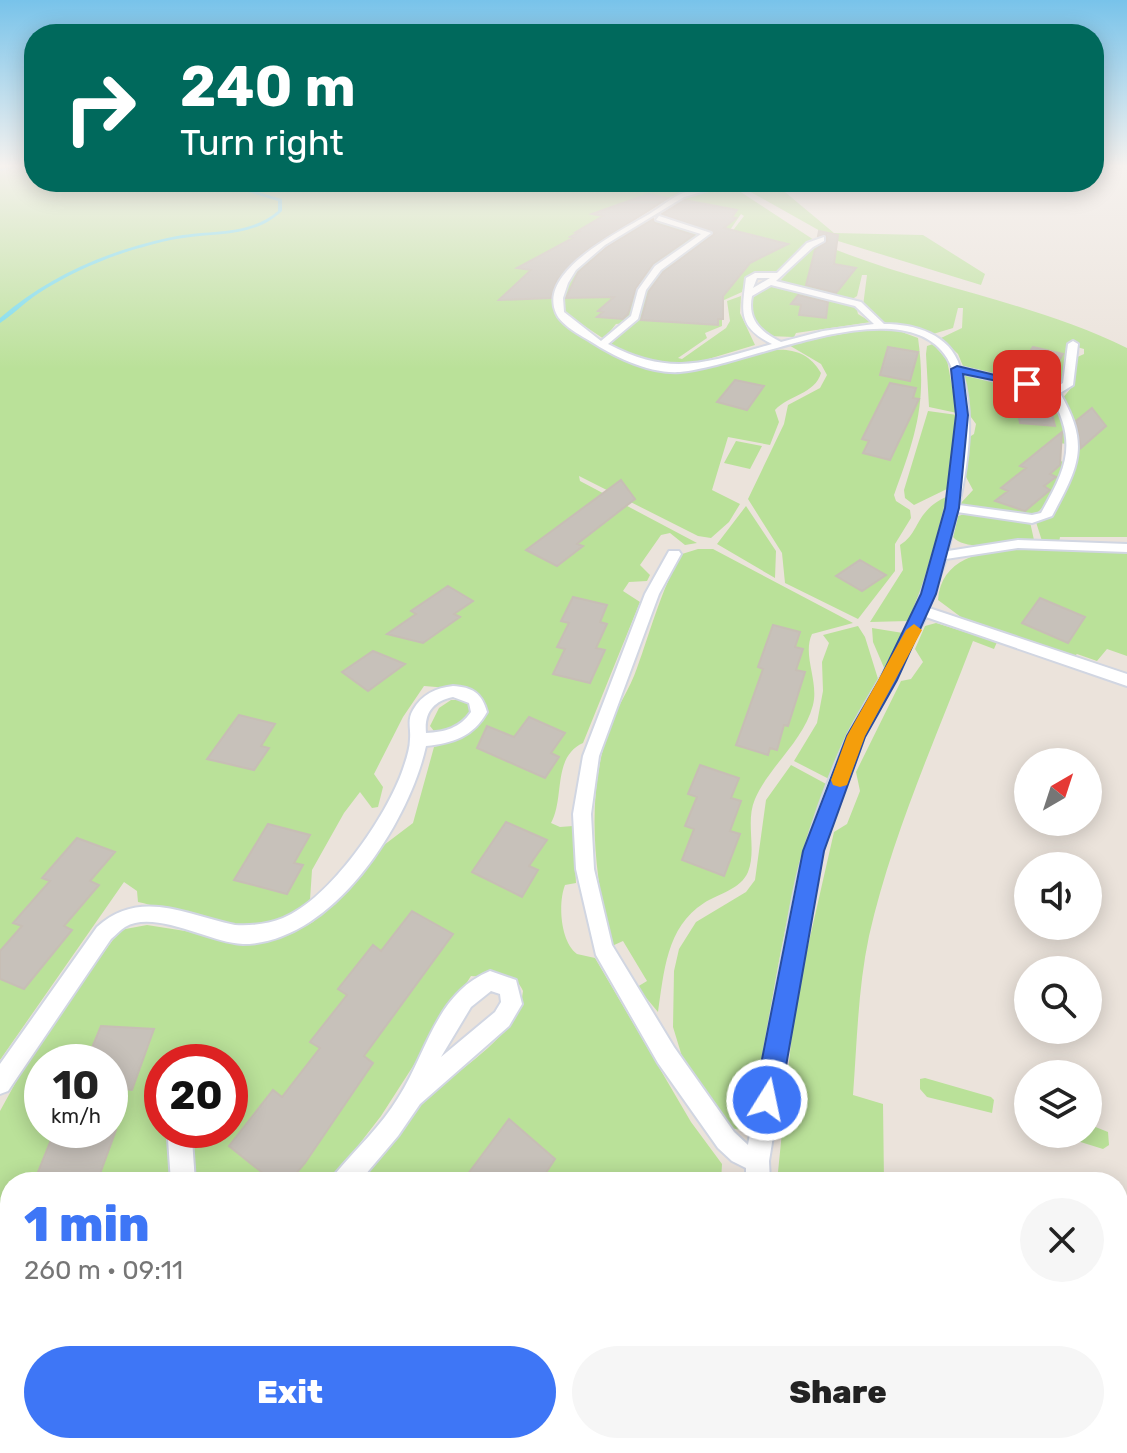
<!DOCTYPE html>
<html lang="en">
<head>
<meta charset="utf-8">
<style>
  body { margin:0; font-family:Rubik,sans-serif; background:#f6f6f6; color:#222; height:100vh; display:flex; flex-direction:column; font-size:30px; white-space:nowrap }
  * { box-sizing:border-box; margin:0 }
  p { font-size:26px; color:#767676 }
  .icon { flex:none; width:44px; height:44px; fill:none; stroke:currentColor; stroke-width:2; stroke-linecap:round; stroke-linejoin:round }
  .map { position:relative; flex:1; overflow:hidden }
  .drawer { position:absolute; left:0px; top:1172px; width:1128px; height:282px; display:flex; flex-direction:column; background:#fff; border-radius:32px 32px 0 0; box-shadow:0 4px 20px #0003 }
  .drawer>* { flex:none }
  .guide { position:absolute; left:24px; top:24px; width:1080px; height:168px; border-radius:32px; box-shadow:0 4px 20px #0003; background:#00695c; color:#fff; overflow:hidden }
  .needle { width:52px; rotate:39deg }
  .controls { position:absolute; left:1014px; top:748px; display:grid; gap:16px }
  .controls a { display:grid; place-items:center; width:88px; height:88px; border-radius:50%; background:#fff; box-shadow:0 4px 20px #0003; font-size:40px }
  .speed { position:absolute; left:24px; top:1044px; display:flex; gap:16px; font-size:40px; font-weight:700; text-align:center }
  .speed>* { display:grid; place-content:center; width:104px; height:104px; border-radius:50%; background:#fff; box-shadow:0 4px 20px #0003; line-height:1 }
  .speed small { font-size:20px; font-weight:400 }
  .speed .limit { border:12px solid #d22; background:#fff; color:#111 }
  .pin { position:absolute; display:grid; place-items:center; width:68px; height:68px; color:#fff; margin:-34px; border-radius:16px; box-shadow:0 4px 12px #0006 }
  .me { position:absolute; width:88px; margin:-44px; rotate:10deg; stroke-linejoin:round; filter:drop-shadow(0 0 6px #0008) }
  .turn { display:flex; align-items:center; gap:28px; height:168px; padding:0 24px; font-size:36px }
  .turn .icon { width:104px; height:104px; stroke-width:2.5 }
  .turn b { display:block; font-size:56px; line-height:68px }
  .round { display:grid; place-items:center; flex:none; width:84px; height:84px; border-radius:42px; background:#f6f6f6 }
  .head { display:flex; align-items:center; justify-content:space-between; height:136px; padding:0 24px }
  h1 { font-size:48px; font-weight:800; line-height:60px; color:#3e76f6 }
  .cta { display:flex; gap:16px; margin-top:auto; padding:16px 24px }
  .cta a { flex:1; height:92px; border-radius:48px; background:#3e76f6; color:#fff; font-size:32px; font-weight:800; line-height:92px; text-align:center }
  .cta a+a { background:#f6f6f6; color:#222 }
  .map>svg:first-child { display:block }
  .green { fill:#bae199; fill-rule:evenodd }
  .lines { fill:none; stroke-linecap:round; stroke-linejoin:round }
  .stream { fill:#70daec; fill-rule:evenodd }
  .building { fill:#c7c1ba; stroke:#c7beb5; stroke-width:2 }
  .lane-casing { stroke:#d1d6e2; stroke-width:4 }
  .lane { fill:#fff; fill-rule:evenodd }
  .route { fill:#3e76f6; stroke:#284da0; stroke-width:2 }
  .slow { fill:#f59e0b }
</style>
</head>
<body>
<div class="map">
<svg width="1127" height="1453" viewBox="0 0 1127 1453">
  <rect width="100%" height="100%" fill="#ebe3db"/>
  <path class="green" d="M0,166H34V182H724L670,197L589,250L560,281L553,297L555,313C576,338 644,370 677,372C720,374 791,320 821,373C815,394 789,395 775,410L779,422L770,445L728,437L712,490L740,504L729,522L711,538L698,536L579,476L580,481L697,543L685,545L670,533L661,535L640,565L650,575L647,581L629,582L623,591L640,602L583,743C552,757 565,798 551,823L560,827L573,826L576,883L565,885C558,903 560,941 577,954L595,958L691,1122L722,1164L721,1182H361C379,1159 395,1133 412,1112C443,1076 519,1041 523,991C513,967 491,978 471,976L381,1116L330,1182H195L193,1130H230V1062H162V1130H186L170,1136V1182H10V1444H84L80,1453H0V1111L34,1049L120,930L147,925L255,942L293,933L313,922L337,901L384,845L413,823L434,747C457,738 482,736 487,707L473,690L424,686L403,717L374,774L383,787L378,807L372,808L360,792L344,813L312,870L310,900C269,948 188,913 138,902L137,891L124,882L0,1060ZM42,1062H110V1130H42Z
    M733,182H773L834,233L923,235L985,274L981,285L838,241Z
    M730,185L814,240L778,273L759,272L746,277L742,292L722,301V326L705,333L707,338L678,358L682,359L726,328L730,321L727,301L741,296L740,313L755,345L685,366L641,359L611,344L640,316L646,291L661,267L706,237L731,233L744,216L741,214L730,230H698L666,220L677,218L673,203L690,195Z
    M659,220L699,233V237L668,259H658L662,262L636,287L637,295L627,323L616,324L604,339L565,313C553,276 596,257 619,238L617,236L641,222Z
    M817,242C919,286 1027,299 1127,348V537H1060L1059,542L1042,541L1036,522L1051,517L1072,478L1077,452L1062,399L1071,388L1073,359L1084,354V349L1077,347L1062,385L1055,389L963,366L958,354L941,338L962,328L963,308H958L953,328L933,334L879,321L863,306L867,275H862L857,296L851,300L779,282Z
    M768,286L856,306L858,314L871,322L796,333L794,337L768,336L750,313L751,299Z
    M870,329L899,331L918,338C927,403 916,435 894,495L896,501L910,510L911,518L895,544V571L858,619L785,583L782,553L748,499L784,424L788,405L820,388L827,375L821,364L787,344Z
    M933,344L947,360L957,413L929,407L926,354L927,346Z
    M969,373C987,377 1038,383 1051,394C1062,405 1065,430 1067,444L1059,443L1056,459L1068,464L1052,498L1033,517L960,504L973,490L965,475L968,438L974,434L976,424L968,413L963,374Z
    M928,411L957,415L949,488L914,505L905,498L904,490Z
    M736,441L762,446L750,469L724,463Z
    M948,496L924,582L908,621L870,622L903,570L900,545C921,532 914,511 948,496Z
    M746,506L776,551L775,578L717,544Z
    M968,513L1030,522L1034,540C1013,540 968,554 953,537L958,516Z
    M1057,548L1127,552V656L1107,649L1097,661L1077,654L1072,658L969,623L938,600C942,543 1016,549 1057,548Z
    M698,549H713L853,623L812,634C802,655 819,681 813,705C803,742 770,765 755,799C745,822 757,849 748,872C741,889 718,894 704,903C666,927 664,973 658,1012L637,987L647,981L623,941L612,946L608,934C594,866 586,796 609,729C616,708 630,689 637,668C651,630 661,589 682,554Z
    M936,623L997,642L994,649L973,641C936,738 892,835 869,936C858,988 857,1042 853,1095L883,1104L884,1181L849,1173L848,1182H777L795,1003L834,832L847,824L860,791L856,772L901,681L911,679L923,662L915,649L925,626Z
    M858,626L865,637L879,682L831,780L794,761L817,723L823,691L822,662L829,643L823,635Z
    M872,628L903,633L885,670L873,642Z
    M451,700H465L471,707C471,726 450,732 434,731L430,726L439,708Z
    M791,765L828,785C814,812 807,842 799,872C776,958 765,1045 754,1133L731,1128L684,1063L673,1027L674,971L679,949L696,922L746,892L755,880L766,800Z
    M925,1078L991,1097L994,1100L992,1113L927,1097L920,1089V1079Z
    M1088,1124L1108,1132L1109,1145L1103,1149L1055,1134H1088Z
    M193,1444H464L462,1453H190Z
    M533,1444H725L724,1453H530Z
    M784,1444H865L866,1453H784Z"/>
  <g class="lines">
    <path class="stream" d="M17,166H24L0,171V169Z
      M215,182H222L282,199V211C255,237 218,233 183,238C165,240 147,246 129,251C98,261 67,275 39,293C25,302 14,314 0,323V318C48,276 109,250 172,237C209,229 247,237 278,211V201Z"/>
  </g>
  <path class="building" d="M648,194L668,198L585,251L557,280L551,298L499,300L531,270L517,268L573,238L570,237L579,232H576L603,216L592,214Z
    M684,200L737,210L732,217L736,218L724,228L788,244L750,263L723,296V319H718V325L641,320L649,291L663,272L714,234L662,214Z
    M653,219L655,223L694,235L653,264L636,288L628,314L623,319L597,317L603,312L598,311L614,297L566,298L578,272L607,247Z
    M819,231L838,235L834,264L856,268L836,293L806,285L815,250L827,241L826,235L818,236Z
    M798,295L828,302L826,318L799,315L801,305L791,304Z
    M888,347L918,352L910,381L880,375Z
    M1033,347L1063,354L1054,370L1059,372L1055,380L1059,382L1052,386L1013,376Z
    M735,380L764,386L747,410L717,402Z
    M890,383L916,388L913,398L919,399L890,460L863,453L869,441L862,439Z
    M1006,387L1048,397L1055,426L1020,423L1015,400L999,398Z
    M1092,408L1106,426L1081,448L1076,421Z
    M1062,432L1060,465L1050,474L1056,477L1044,486L1050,490L1025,511L995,501L1008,491L1001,488L1026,468L1020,466Z
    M621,480L635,499L577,544L583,546L557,566L526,550Z
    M860,560L886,575L862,591L836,576Z
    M448,586L473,601L454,614L460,617L423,643L387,634L416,614L411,611Z
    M573,597L607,605L600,622L607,624L596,648L605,650L590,683L553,674L565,649L557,647L569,623L561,621Z
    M1040,598L1085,617L1068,643L1022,623Z
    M773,625L800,632L795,647L803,649L796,670L805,672L788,726L784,725L777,750L770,748L768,755L736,745L763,669L758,667Z
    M373,651L405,664L368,691L342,672Z
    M239,715L275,724L261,746L269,748L254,770L207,759Z
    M529,717L565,733L551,753L559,757L545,778L477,748L487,726L514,737Z
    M700,765L739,778L731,798L741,801L730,831L740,834L724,876L682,860L694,829L685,826L697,797L688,794Z
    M506,822L547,840L529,866L538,870L522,897L472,872Z
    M268,824L310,835L294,863L303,865L287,894L234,880Z
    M77,838L115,852L90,881L99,885L64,926L72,930L24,989L0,979V951L22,926L13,923L50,881L42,878Z
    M412,911L453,934L364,1056L373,1063L305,1163L289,1182H274L229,1146L273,1090L282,1097L320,1048L310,1042L347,995L338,989L373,945L381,951Z
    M101,1026L154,1029L132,1090L110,1087V1062H86Z
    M509,1119L555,1159L540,1182H462Z
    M55,1130H116L97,1182H34Z"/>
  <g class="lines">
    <g class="lane-casing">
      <path id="lane" d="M726,182L733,183L684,197L605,245L576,270L568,283L563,298L564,312L601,341L631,316L638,290L655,266L701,234L656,220L659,216L711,233L661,270L646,290L638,319L608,344C672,378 707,362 772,344C737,327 742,311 746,278L755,273H777L807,243L824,237V241L813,247L776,281L861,302L884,324C915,324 950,334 960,367L1053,389L1063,383L1068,344L1073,341L1078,344L1073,385L1060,393C1090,445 1079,466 1052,516L1032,523L957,512L948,551L1018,540L1127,544V552L1018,548L946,559L929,608L1127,674V686L926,617L864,736L823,849L813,892L769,1161L770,1182H746V1168L732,1161L718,1148L658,1063L596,955L576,869L573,814L583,756L645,594L669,551H679L681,554L659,594L599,756L591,814L594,869L612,945L674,1047L734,1132L748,1145C760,1079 771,1013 784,947C790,916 794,884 804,853C816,813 830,773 848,735C867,697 892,663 909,624C933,570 980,412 947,358C903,287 745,367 680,372C649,374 615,357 590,341C580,335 561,325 556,313C537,270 625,229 651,213C662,206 671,198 683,193C697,188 711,185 726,182ZM757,278H770L753,288ZM771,285L855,306L874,324L823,331L781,342C761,332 747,320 752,296ZM962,373L1050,394C1078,443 1067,467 1041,513L1032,515L959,505C968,463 975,415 962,373Z
        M453,686C472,687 482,693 487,712C473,737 453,743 426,746C409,823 332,944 243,944C210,943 155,909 125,927C120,930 115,936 111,939L8,1091L0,1094V1064L97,927C140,888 186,915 235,925C251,926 268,924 283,918C330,899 387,816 403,769C406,760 410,749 410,739C411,728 407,720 413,710C422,694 436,688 453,686ZM453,697L469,703L471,712C460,728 445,732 426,733C424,713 433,701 453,697Z
        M490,971L516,980L522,1004L509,1026L420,1104L398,1136L359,1182H331L335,1174C356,1149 381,1126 398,1098C427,1053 436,993 490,971ZM491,991L500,994L501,1002L495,1012L441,1057L471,1007Z
        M186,1130L192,1139L195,1182H171L168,1139L172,1131Z
        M142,1444H171L167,1453H139Z
        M480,1444H509L505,1453H477Z
        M755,1444H783L784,1453H756Z"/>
    </g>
    <use href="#lane" class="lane"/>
  </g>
  <linearGradient id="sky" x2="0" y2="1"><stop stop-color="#78c3ea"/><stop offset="0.45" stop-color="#f6f2ef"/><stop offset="1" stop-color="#f6f2ef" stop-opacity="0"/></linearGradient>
  <rect width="1127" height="369" fill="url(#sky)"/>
  <path class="route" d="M957,366L1033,384L1027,387L963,374L968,415L959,508L936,594L897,680L865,737L824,851L780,1100L776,1109L767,1113L758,1109L754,1100L803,851L847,736L880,679L921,594L945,508L956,415L951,369Z"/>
  <path class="slow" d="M914,624L922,630L865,736L847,785L840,787L833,785L831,780L847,736L906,630Z"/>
</svg>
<div class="controls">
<a><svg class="needle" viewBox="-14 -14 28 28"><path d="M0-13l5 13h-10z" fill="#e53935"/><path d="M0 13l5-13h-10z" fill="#767676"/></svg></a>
<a><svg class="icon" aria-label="sound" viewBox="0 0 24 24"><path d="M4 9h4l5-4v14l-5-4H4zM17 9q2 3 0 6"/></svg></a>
<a><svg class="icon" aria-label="search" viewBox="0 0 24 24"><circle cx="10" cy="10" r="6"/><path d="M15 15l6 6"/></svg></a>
<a><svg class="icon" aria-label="layers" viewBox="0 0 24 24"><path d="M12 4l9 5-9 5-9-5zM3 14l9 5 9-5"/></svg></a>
</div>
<div class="speed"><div>10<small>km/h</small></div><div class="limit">20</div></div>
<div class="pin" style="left:1027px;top:384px;background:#d93025"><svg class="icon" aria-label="arrive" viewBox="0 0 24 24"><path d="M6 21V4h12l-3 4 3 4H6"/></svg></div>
<svg class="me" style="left:767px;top:1100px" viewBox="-20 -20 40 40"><circle r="17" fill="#3e76f6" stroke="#fff" stroke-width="3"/><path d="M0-11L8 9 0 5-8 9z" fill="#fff"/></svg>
<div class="guide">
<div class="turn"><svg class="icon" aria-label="right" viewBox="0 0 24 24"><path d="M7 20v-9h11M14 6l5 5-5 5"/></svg><div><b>240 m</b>Turn right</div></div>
</div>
<section class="drawer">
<div class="head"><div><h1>1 min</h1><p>260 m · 09:11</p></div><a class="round"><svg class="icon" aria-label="close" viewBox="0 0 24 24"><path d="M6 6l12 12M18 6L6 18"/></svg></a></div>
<div class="cta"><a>Exit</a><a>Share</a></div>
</section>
</div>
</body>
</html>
